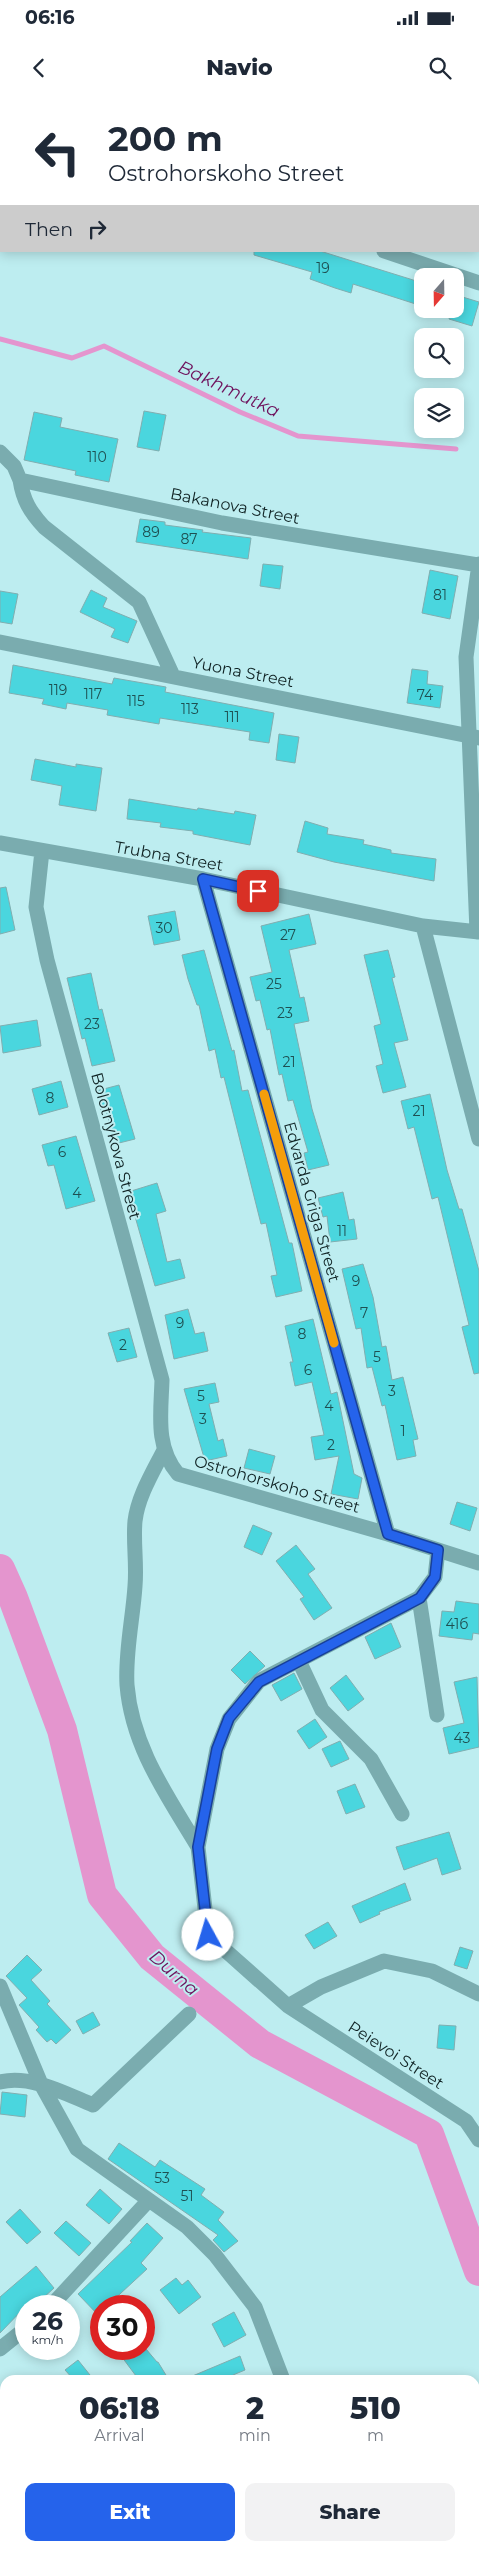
<!DOCTYPE html>
<html lang="en">
<head>
<meta charset="utf-8">
<style>
  body { margin:0; font-family:Montserrat,sans-serif; background:#f2f2f3; color:#1f2937; height:100vh; display:flex; flex-direction:column; font-size:19px; white-space:nowrap }
  * { box-sizing:border-box; margin:0 }
  p { font-size:16px; color:#747a83 }
  .icon { flex:none; width:28px; height:28px; fill:none; stroke:currentColor; stroke-width:2; stroke-linecap:round; stroke-linejoin:round }
  .map { position:relative; flex:1; overflow:hidden }
  .drawer { position:absolute; left:0px; top:2275px; width:480px; height:176px; display:flex; flex-direction:column; background:#fff; border-radius:15px 15px 0 0; box-shadow:0 2px 12px #0003 }
  .drawer>* { flex:none }
  .banner { position:absolute; left:0px; top:0px; width:480px; height:152px; box-shadow:0 2px 12px #0003; background:#fff; color:#1f2937; overflow:hidden }
  .needle { width:32px; rotate:200deg }
  .tools { position:absolute; left:414px; top:168px; display:grid; gap:10px }
  .tools a { display:grid; place-items:center; width:50px; height:50px; border-radius:10px; background:#fff; box-shadow:0 2px 12px #0003; font-size:25px }
  .speed { position:absolute; left:15px; top:2195px; display:flex; gap:10px; font-size:25px; font-weight:700; text-align:center }
  .speed>* { display:grid; place-content:center; width:65px; height:65px; border-radius:50%; background:#fff; box-shadow:0 2px 12px #0003; line-height:1 }
  .speed small { font-size:12px; font-weight:400 }
  .speed .limit { border:8px solid #d22; background:#fff; color:#111 }
  .pin { position:absolute; display:grid; place-items:center; width:42px; height:42px; color:#fff; margin:-21px; border-radius:10px; box-shadow:0 2px 8px #0006 }
  .me { position:absolute; width:55px; margin:-28px; rotate:354deg; stroke-linejoin:round; filter:drop-shadow(0 0 4px #0008) }
  .turn { display:flex; align-items:center; gap:18px; height:105px; padding:0 25px; font-size:22px }
  .turn .icon { width:65px; height:65px; stroke-width:2.5 }
  .turn b { display:block; font-size:35px; line-height:42px }
  .then { display:flex; align-items:center; height:48px; padding:0 25px; background:#0003; gap:10px; font-size:19px }
  .eta { display:flex; justify-content:space-evenly; align-items:center; height:85px; text-align:center }
  .eta b { font-size:30px; font-weight:800; line-height:35px }
  .action { display:flex; gap:10px; margin-top:auto; padding:10px 25px }
  .action a { flex:1; height:58px; border-radius:10px; background:#2563eb; color:#fff; font-size:20px; font-weight:800; line-height:58px; text-align:center }
  .action a+a { background:#f2f2f3; color:#1f2937 }
  .status { display:flex; justify-content:space-between; align-items:center; height:35px; padding:0 25px; background:#fff; direction:ltr }
  .status svg { height:14px; fill:currentColor }
  header { display:flex; justify-content:space-between; align-items:center; height:65px; padding:0 25px; background:#fff; font-size:22px; font-weight:800 }
  .map>svg:first-child { display:block }
  .lines { fill:none; stroke-linecap:round; stroke-linejoin:round }
  .stream { stroke:#e495ce; stroke-width:5 }
  .river { stroke:#e495ce; stroke-width:30 }
  .building { fill:#4ad6de; stroke:#80aeb0 }
  .minor { stroke:#7aacaf; stroke-width:15 }
  .route-casing { stroke:#184099; stroke-width:12 }
  .route { stroke:#2563eb; stroke-width:9 }
  .slow { stroke:#f59e0b; stroke-width:9 }
  .labels { text-anchor:middle; dominant-baseline:central; stroke-width:4; stroke-linejoin:round; paint-order:stroke }
  .number-label { font-size:14px; fill:#1e5052 }
  .street-label { font-size:16px; fill:#102324; stroke:#bdedf0 }
  .water-label { font-size:18px; font-style:italic; fill:#6e115c; stroke:#bdedf0 }
</style>
</head>
<body>
<div class="status"><b>06:16</b><svg viewBox="0 0 49 12"><path d="M0 12V9h3v3zM5 12V6h3v6zM10 12V3h3v9zM15 12V0h3v12zM26 1h20v11H26zM47 4h2v5h-2z"/></svg></div>
<header><svg class="icon" aria-label="back" viewBox="0 0 24 24"><path d="M15 5l-7 7 7 7"/></svg>Navio<svg class="icon" aria-label="search" viewBox="0 0 24 24"><circle cx="10" cy="10" r="6"/><path d="M15 15l6 6"/></svg></header>
<div class="map">
<svg width="479" height="2451" viewBox="0 0 479 2451">
  <rect width="100%" height="100%" fill="#bdedf0"/>
  <g class="lines">
    <path class="stream" d="M0,239L72,258L104,246L240,312L298,336L456,349"/>
    <path class="river" d="M0,1469L13,1498L62,1630L102,1795L152,1857L260,1944L429,2034L479,2171"/>
  </g>
  <path class="building" d="M254,151H320L410,179L422,183V206L353,184L351,193L335,188L310,179L312,172L254,155Z
    M456,195L479,202L472,226L449,219L452,209H455Z
    M144,311L166,315L159,351L137,347Z
    M34,312L62,318L60,327L118,339L109,382L75,375L76,371L24,360Z
    M140,419L165,422V425L203,430L202,432L251,438L248,459L136,442Z
    M263,464L283,466L280,489L260,486Z
    M430,470L458,476L450,519L422,513Z
    M91,490L107,498L103,507L137,521L128,543L111,537L115,529L80,512Z
    M0,491L18,494L12,524L0,522Z
    M13,565L112,584L114,578L166,587L165,592L274,613L269,643L249,640L250,632L160,618L159,624L107,615L108,610L67,603L66,609L42,604L44,599L9,593Z
    M412,569L428,571L427,584L443,586L440,608L407,603Z
    M279,634L299,637L295,663L276,660Z
    M35,659L76,667V664L102,668L96,711L59,705L62,686L31,680Z
    M129,699L197,710L198,708L234,714L235,711L256,715L250,745L193,734V731L160,727L161,723L127,719Z
    M305,721L328,728L327,734L364,740L363,744L391,750V753L436,759L434,781L334,762L297,752Z
    M6,787L15,830L0,834V788Z
    M175,811L180,840L154,845L148,816Z
    M309,814L316,844L289,850L300,898L304,897L309,921L294,924L312,1009L329,1065L308,1070L304,1053L308,1052L293,1000L288,1001L282,974L279,975L270,929L267,930L260,900L256,901L250,877L272,872L261,826Z
    M204,850L232,951L234,950L242,991L248,990L289,1143H292L302,1191L276,1197L271,1176L277,1175L266,1123L261,1124L224,977L221,978L215,949L209,951L199,905H197L188,879L182,855Z
    M388,850L395,877L392,878L408,940L394,943L406,987L383,993L376,966L383,964L374,926L381,924L364,855Z
    M91,873L99,910L102,909L115,961L92,966L85,938L82,939L67,878Z
    M37,920L41,946L3,953L0,926Z
    M61,981L68,1007L39,1015L32,989Z
    M119,985L135,1039L115,1044L106,1010L101,1011L96,991Z
    M430,994L447,1070L459,1109H462L479,1171V1273L474,1274L462,1227L469,1225L438,1097L432,1099L414,1027L408,1029L401,1001Z
    M76,1036L95,1101L66,1109L54,1065L48,1066L42,1045Z
    M157,1083L166,1111L156,1114L167,1162L180,1159L185,1178L155,1186L128,1092Z
    M343,1092L349,1120L354,1119L357,1139L330,1142L327,1116L323,1117L318,1098Z
    M363,1164L373,1197L382,1247L386,1246L392,1280L403,1277L418,1339L413,1340L416,1356L397,1360L385,1305L382,1306L372,1267L367,1268L361,1228L356,1229L342,1169Z
    M188,1209L195,1234L204,1232L208,1251L174,1259L165,1215Z
    M313,1219L331,1294L337,1292L354,1374L362,1378L358,1399L331,1394L339,1356L315,1360L311,1337L324,1335L312,1282L295,1286L290,1262H293L285,1226Z
    M129,1228L137,1257L117,1262L108,1233Z
    M215,1283L219,1302L209,1304L218,1341L223,1339L227,1356L205,1361L184,1289Z
    M249,1349L275,1356L270,1374L244,1368Z
    M457,1402L477,1408L470,1431L450,1424Z
    M253,1425L272,1433L262,1455L244,1447Z
    M296,1445L315,1469L308,1474L332,1508L314,1520L300,1499L304,1497L276,1461Z
    M456,1501L479,1504V1534L473,1533L472,1540L439,1536L442,1511L454,1512Z
    M391,1523L401,1547L375,1559L365,1537Z
    M250,1551L265,1566L245,1584L231,1570Z
    M294,1573L302,1589L281,1601L272,1585Z
    M346,1575L364,1599L348,1611L330,1588Z
    M477,1577L479,1647L449,1654L443,1628L464,1623L454,1582Z
    M315,1619L327,1637L309,1649L297,1631Z
    M340,1641L349,1659L331,1667L322,1649Z
    M355,1684L365,1707L346,1714L337,1691Z
    M449,1732L461,1769L442,1775L437,1758L404,1770L396,1747Z
    M405,1783L411,1800L379,1812L380,1814L360,1823L352,1806Z
    M328,1822L337,1836L314,1849L305,1835Z
    M460,1847L473,1851L467,1869L454,1865Z
    M27,1855L42,1870L31,1880L50,1901L47,1904L71,1930L56,1944L51,1939L47,1942L36,1930L39,1927L19,1905L27,1898L6,1876Z
    M93,1912L100,1925L83,1934L76,1921Z
    M439,1925L456,1926L454,1950L437,1948Z
    M2,1992L27,1995L25,2017L0,2014Z
    M119,2043L155,2067L160,2060L205,2089L201,2095L224,2112L218,2120L238,2141L224,2152L213,2140L218,2135L108,2059Z
    M100,2089L122,2109L109,2124L86,2105Z
    M20,2109L41,2132L27,2144L6,2122Z
    M66,2121L91,2143L79,2156L54,2133Z
    M147,2123L163,2138L141,2163L147,2169L107,2206H101V2218L78,2194L132,2142L130,2141Z
    M36,2166L54,2188L42,2199L40,2196L26,2206L0,2233V2197Z
    M176,2178L182,2185L188,2180L201,2197L179,2214L160,2190Z
    M234,2212L246,2235L224,2247L212,2224Z
    M116,2249H146L157,2262H158L169,2280H139Z
    M240,2256L245,2270L233,2275L235,2280H183Z
    M78,2260L94,2280H74L65,2270Z"/>
  <g class="lines">
    <path class="minor" d="M0,23H1
      M384,151L479,183
      M0,352L14,366L20,380L222,423L479,465
      M20,380C23,400 30,412 44,427L139,502L173,576
      M0,542L479,638
      M0,743L203,779L423,826L479,832
      M42,751L36,807L47,860L162,1280C161,1313 155,1347 178,1374L388,1434L479,1463
      M203,779L388,1434
      M423,826L479,1039
      M477,832L466,557L479,464
      M164,1350C153,1372 138,1396 135,1421C133,1442 137,1464 135,1486C133,1518 125,1552 127,1585C132,1647 167,1695 198,1747
      M438,1450L435,1477L419,1498L259,1581L229,1619L217,1649L198,1747L208,1835L288,1906L466,2021L479,2040
      M419,1498L437,1615
      M299,1561L322,1610L371,1659L402,1714
      M0,1886L41,1984L77,2049L187,2127L215,2155L255,2207L283,2280
      M288,1906L321,1887L384,1861L432,1871L479,1894
      M0,1982C30,1974 66,1994 93,2005L189,1914
      M51,2206L149,2100
      M0,2249L26,2228
      M0,2386H5
      M410,2446L415,2451
      M239,2451V2446"/>
  </g>
  <g class="lines">
    <g class="route-casing">
      <path id="route" d="M208,1835L198,1747L217,1649L229,1618L259,1582L420,1498L435,1477L438,1450L388,1434L203,779L258,791"/>
    </g>
    <use href="#route" class="route"/>
    <path class="slow" d="M264,994L334,1243"/>
  </g>
  <g class="labels">
    <g class="number-label">
      <text x="323" y="168">19</text>
      <text x="97" y="357">110</text>
      <text x="151" y="432">89</text>
      <text x="189" y="439">87</text>
      <text x="440" y="495">81</text>
      <text x="58" y="590">119</text>
      <text x="93" y="594">117</text>
      <text x="425" y="595">74</text>
      <text x="136" y="601">115</text>
      <text x="190" y="609">113</text>
      <text x="232" y="617">111</text>
      <text x="164" y="828">30</text>
      <text x="288" y="835">27</text>
      <text x="274" y="884">25</text>
      <text x="285" y="913">23</text>
      <text x="92" y="924">23</text>
      <text x="289" y="962">21</text>
      <text x="50" y="998">8</text>
      <text x="419" y="1011">21</text>
      <text x="62" y="1052">6</text>
      <text x="77" y="1093">4</text>
      <text x="342" y="1131">11</text>
      <text x="356" y="1181">9</text>
      <text x="364" y="1213">7</text>
      <text x="180" y="1223">9</text>
      <text x="302" y="1234">8</text>
      <text x="123" y="1245">2</text>
      <text x="377" y="1257">5</text>
      <text x="308" y="1270">6</text>
      <text x="392" y="1291">3</text>
      <text x="201" y="1296">5</text>
      <text x="329" y="1306">4</text>
      <text x="203" y="1319">3</text>
      <text x="403" y="1331">1</text>
      <text x="331" y="1345">2</text>
      <text x="457" y="1524">41б</text>
      <text x="462" y="1638">43</text>
      <text x="162" y="2078">53</text>
      <text x="187" y="2096">51</text>
    </g>
    <g class="street-label">
      <text transform="translate(235 406) rotate(11)">Bakanova Street</text>
      <text transform="translate(243 572) rotate(11)">Yuona Street</text>
      <text transform="translate(169 756) rotate(10)">Trubna Street</text>
      <text transform="translate(116 1046) rotate(75)">Bolotnykova Street</text>
      <text transform="translate(312 1102) rotate(74)">Edvarda Griga Street</text>
      <text transform="translate(277 1384) rotate(16)">Ostrohorskoho Street</text>
      <text transform="translate(396 1955) rotate(33)">Peievoi Street</text>
    </g>
    <g class="water-label">
      <text transform="translate(229 289) rotate(25)">Bakhmutka</text>
      <text transform="translate(174 1873) rotate(41)">Durna</text>
    </g>
  </g>
</svg>
<div class="tools">
<a><svg class="needle" viewBox="-14 -14 28 28"><path d="M0-13l5 13h-10z" fill="#e53935"/><path d="M0 13l5-13h-10z" fill="#747a83"/></svg></a>
<a><svg class="icon" aria-label="search" viewBox="0 0 24 24"><circle cx="10" cy="10" r="6"/><path d="M15 15l6 6"/></svg></a>
<a><svg class="icon" aria-label="layers" viewBox="0 0 24 24"><path d="M12 4l9 5-9 5-9-5zM3 14l9 5 9-5"/></svg></a>
</div>
<div class="speed"><div>26<small>km/h</small></div><div class="limit">30</div></div>
<div class="pin" style="left:258px;top:791px;background:#d93025"><svg class="icon" aria-label="arrive" viewBox="0 0 24 24"><path d="M6 21V4h12l-3 4 3 4H6"/></svg></div>
<svg class="me" style="left:208px;top:1835px" viewBox="-20 -20 40 40"><circle r="19" fill="#fff"/><path d="M0-13L10 11 0 6-10 11z" fill="#2563eb"/></svg>
<div class="banner">
<div class="turn"><svg class="icon" aria-label="left" viewBox="0 0 24 24"><path d="M17 20v-9H6M10 6l-5 5 5 5"/></svg><div><b>200 m</b>Ostrohorskoho Street</div></div>
<div class="then">Then<svg class="icon" aria-label="right" viewBox="0 0 24 24"><path d="M7 20v-9h11M14 6l5 5-5 5"/></svg></div>
</div>
<section class="drawer">
<div class="eta">
<div><b>06:18</b><p>Arrival</p></div>
<div><b>2</b><p>min</p></div>
<div><b>510</b><p>m</p></div>
</div>
<div class="action"><a>Exit</a><a>Share</a></div>
</section>
</div>
</body>
</html>
